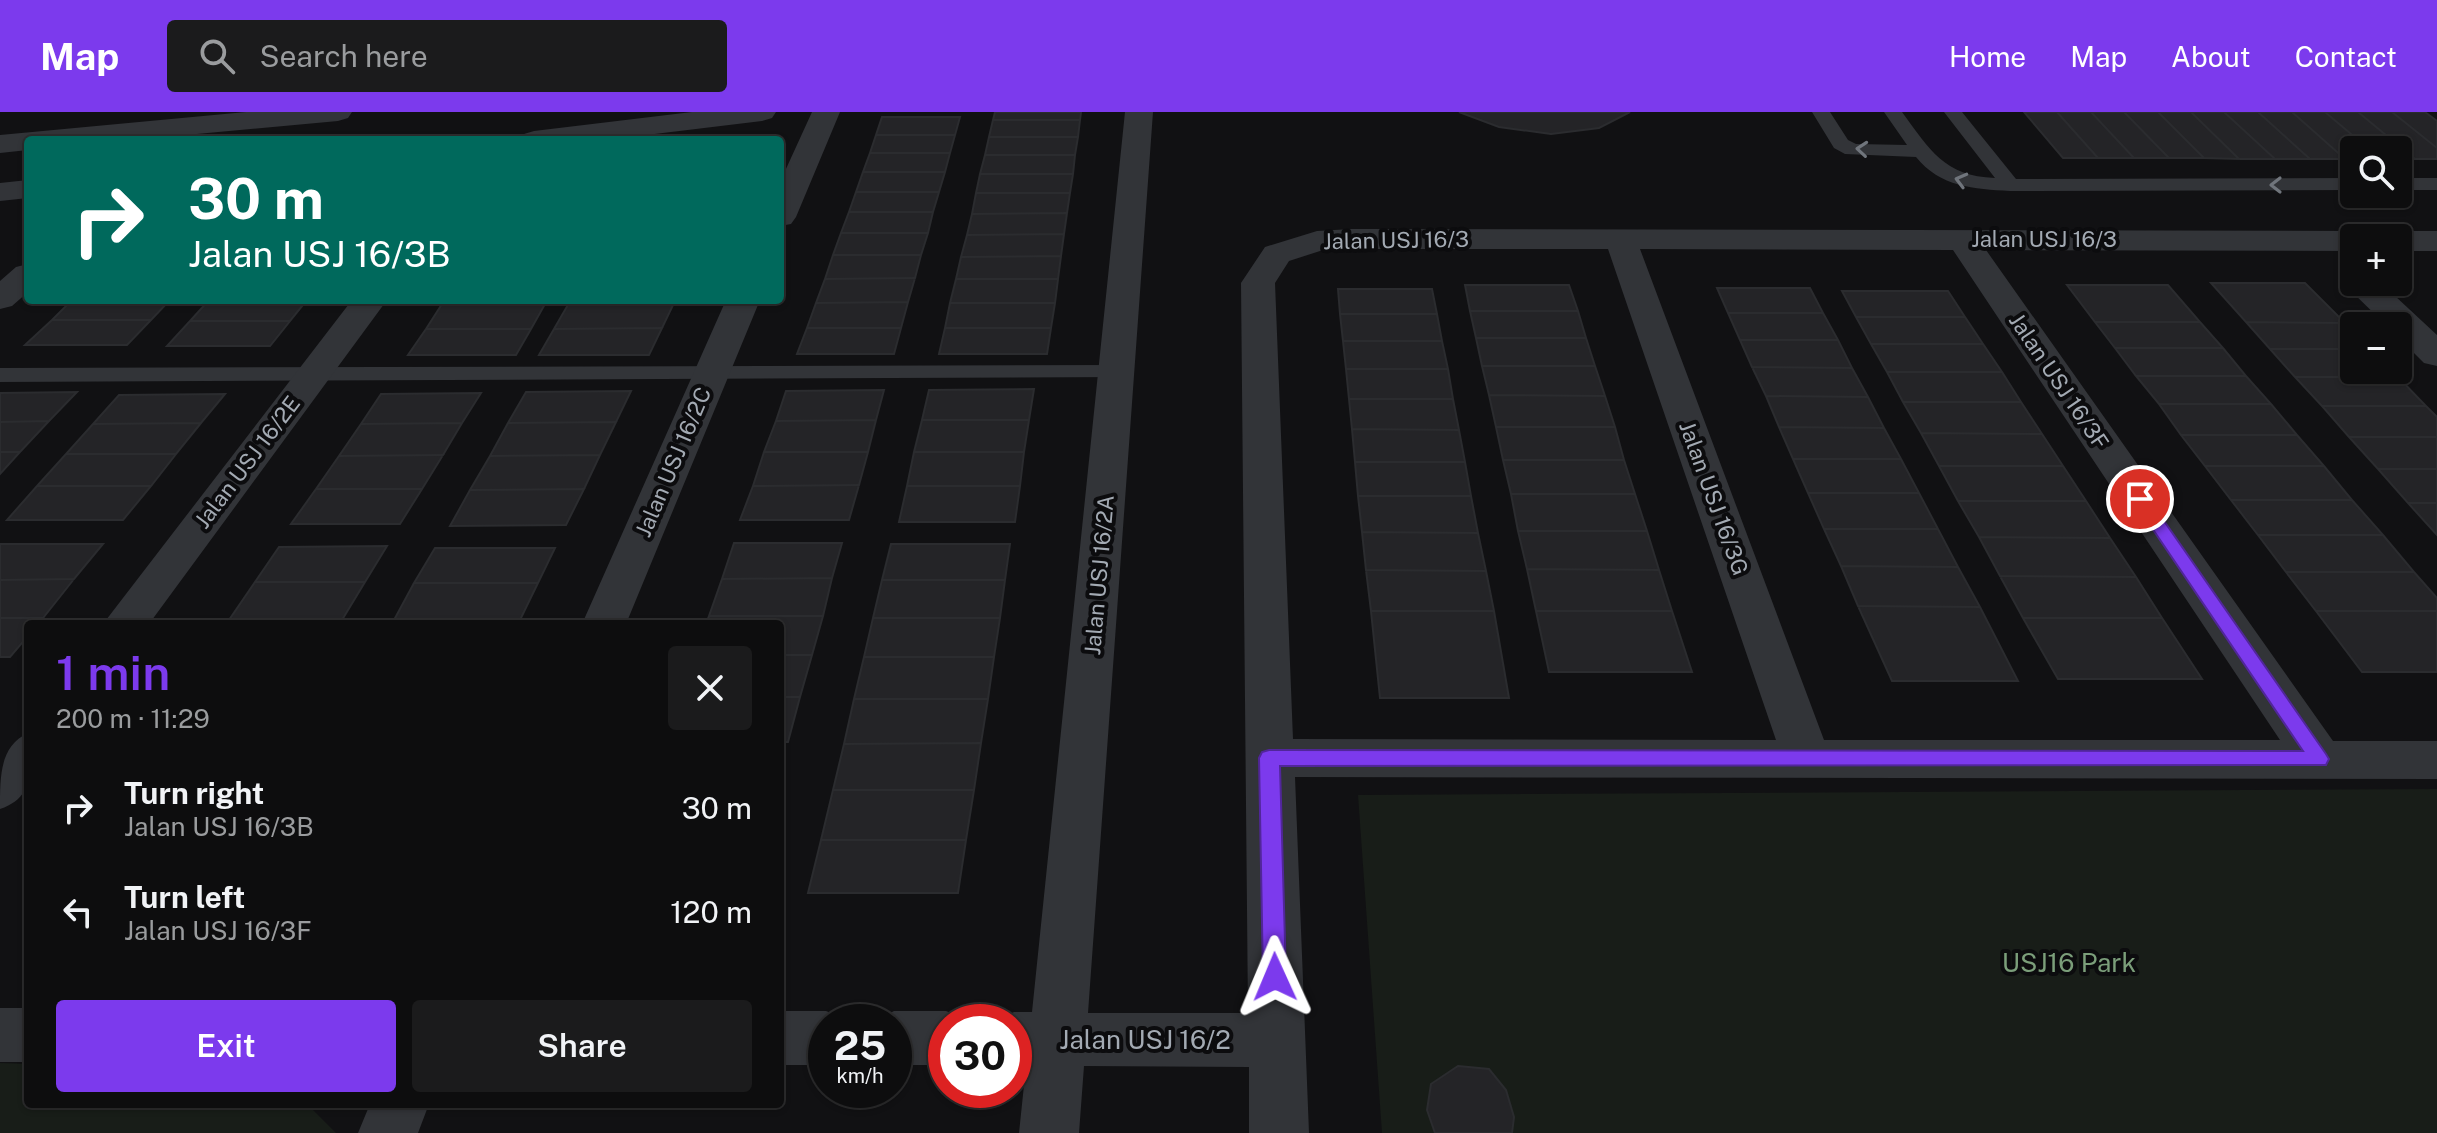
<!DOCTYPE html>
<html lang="en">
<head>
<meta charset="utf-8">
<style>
  body { margin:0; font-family:"Public Sans",sans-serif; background:#1b1b1c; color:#f1f3f6; height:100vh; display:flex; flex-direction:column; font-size:30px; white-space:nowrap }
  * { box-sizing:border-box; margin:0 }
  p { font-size:26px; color:#9a9c9e }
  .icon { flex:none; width:44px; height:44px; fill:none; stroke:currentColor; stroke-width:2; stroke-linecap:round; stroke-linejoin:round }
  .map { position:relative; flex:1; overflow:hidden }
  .sheet { position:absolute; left:24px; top:508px; width:760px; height:488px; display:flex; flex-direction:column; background:#0d0d0e; border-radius:8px; box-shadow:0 2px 6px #0004,0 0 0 2px #2d2d2e }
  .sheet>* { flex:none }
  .top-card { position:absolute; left:24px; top:24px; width:760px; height:168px; border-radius:8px; box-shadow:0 2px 6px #0004,0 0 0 2px #2d2d2e; background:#00695c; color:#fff; overflow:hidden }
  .tools { position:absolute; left:2340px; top:24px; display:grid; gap:16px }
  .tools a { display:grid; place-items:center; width:72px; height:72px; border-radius:8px; background:#0d0d0e; box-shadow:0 2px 6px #0004,0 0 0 2px #2d2d2e; font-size:40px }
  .speed { position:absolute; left:808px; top:892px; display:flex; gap:16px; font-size:40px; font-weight:700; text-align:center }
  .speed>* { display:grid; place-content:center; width:104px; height:104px; border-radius:50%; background:#0d0d0e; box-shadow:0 2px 6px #0004,0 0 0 2px #2d2d2e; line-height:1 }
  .speed small { font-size:20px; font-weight:400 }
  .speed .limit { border:12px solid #d22; background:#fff; color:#111 }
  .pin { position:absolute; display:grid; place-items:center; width:68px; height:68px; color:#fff; margin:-34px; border:4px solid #fff; border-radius:50%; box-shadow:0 2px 8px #0007 }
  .me { position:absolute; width:88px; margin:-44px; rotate:359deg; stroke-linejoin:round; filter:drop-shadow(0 0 6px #0008) }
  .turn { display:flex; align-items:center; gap:28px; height:168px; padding:0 32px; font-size:36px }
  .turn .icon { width:104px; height:104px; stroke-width:2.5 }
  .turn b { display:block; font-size:56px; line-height:68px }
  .round { display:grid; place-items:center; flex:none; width:84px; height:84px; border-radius:8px; background:#1b1b1c }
  .summary { display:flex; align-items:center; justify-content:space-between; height:136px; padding:0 32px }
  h1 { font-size:48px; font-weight:600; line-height:60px; color:#7c3aed }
  .cta { display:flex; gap:16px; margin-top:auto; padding:16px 32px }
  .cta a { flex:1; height:92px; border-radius:8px; background:#7c3aed; color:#fff; font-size:32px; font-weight:600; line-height:92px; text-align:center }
  .cta a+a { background:#1b1b1c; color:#f1f3f6 }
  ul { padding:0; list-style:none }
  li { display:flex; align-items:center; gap:24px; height:104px; padding:0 32px }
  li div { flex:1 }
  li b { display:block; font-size:30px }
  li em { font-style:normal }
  header { display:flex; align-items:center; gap:48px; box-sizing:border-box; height:112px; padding:0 40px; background:#7c3aed; color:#fff }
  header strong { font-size:38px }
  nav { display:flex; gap:44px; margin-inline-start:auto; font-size:28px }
  .search { width:560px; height:72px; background:#1b1b1c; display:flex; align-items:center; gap:20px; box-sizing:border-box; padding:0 28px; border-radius:8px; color:#9a9c9e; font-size:30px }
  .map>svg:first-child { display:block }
  .green { fill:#181d18 }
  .building { fill:#242427; stroke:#2b2c2f; stroke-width:2 }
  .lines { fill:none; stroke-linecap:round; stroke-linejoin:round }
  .lane { fill:#323438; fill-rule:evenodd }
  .street { fill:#323438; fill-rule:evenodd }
  .oneway { stroke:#70757c }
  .route { fill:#7c3aed; stroke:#51269a; stroke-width:2 }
  .labels { text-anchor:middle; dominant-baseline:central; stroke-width:8; stroke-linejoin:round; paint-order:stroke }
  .street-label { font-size:22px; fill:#a3aab3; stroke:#0c0c0e }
  .near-park-label { font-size:26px; fill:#7b9e7a; stroke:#0c0c0e }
  .near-street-label { font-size:26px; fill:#a3aab3; stroke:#0c0c0e }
</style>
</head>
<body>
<header>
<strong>Map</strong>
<div class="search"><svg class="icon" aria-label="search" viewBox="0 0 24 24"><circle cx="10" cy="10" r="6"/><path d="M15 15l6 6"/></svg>Search here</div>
<nav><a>Home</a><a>Map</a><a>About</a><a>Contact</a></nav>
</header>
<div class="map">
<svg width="2437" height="1021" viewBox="0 0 2437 1021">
  <rect width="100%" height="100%" fill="#111113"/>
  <path class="green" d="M2437,677V1021H1382L1358,683Z
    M0,951L28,952V992H307L336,1021H0Z"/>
  <path class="building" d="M995,0H1081L1080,8H993Z
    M1459,0H1630L1599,16L1551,22L1499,15Z
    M2024,0H2057L2098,46H2063Z
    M2057,0H2091L2134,46H2098Z
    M2091,0H2124L2169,46H2134Z
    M2124,0H2158L2204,46H2169Z
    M2158,0H2191L2239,47L2204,46Z
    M2191,0H2224L2275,47H2239Z
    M2224,0H2258L2310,47H2275Z
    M2258,0H2292L2345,47H2310Z
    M2292,0H2325L2370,38H2354V47H2345Z
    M2325,0H2358L2415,47H2398V38H2370Z
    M2358,0H2392L2437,36V47H2415Z
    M2392,0H2425L2437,9V36Z
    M882,5H960L955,23H876Z
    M993,8H1080L1078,25H989Z
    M876,23H955L950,41H870Z
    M989,25H1078L1075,43H985Z
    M870,41H950L945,60H863Z
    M985,43H1075L1073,62H980Z
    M863,60H945L939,80H856Z
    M980,62H1073L1070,81H976Z
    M856,80H939L933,100H849Z
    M976,81H1070L1067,101L972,102Z
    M849,100H933L928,121H841Z
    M1067,101L1064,122L967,123L972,102Z
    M841,121H928L921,143H833Z
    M1064,122L1061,144L961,145L967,123Z
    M833,143H921L915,166L825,167Z
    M1061,144L1058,167H956L961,145Z
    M915,166L908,190L816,191L825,167Z
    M956,167H1058L1055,191H950Z
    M2211,171H2305L2345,211L2246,210Z
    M1465,173H1569L1578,199H1470Z
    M2067,173H2168L2200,210H2095Z
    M1717,176H1810L1823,201H1728Z
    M1338,177H1432L1437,202H1340Z
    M1842,179H1948L1965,205H1856Z
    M72,188H170L151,208H52Z
    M209,188H307L290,209H190Z
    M445,188H547L545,192H442Z
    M571,188H675L674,191H569Z
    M908,190L901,216H807L816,191Z
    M569,191H674L662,216L554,217Z
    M950,191H1055L1051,216H945Z
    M442,192H545L531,217H426Z
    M1470,199H1578L1586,226H1476Z
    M1728,201H1823L1838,228H1740Z
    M1340,202H1437L1442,229H1343Z
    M1856,205H1965L1983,232H1871Z
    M52,208H151L127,233H25Z
    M190,209H290L270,234H167Z
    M2095,210H2200L2223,236H2115Z
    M2246,210L2345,211L2354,220V237H2270Z
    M662,216L649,243H539L554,217Z
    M807,216H901L894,242H797Z
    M945,216H1051L1047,242H939Z
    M426,217H531L516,243H408Z
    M1476,226H1586L1595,254H1482Z
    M1740,228H1838L1852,256L1752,255Z
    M1343,229H1442L1448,257H1346Z
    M1871,232H1983L2002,260H1887Z
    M2115,236H2223L2246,264H2136Z
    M2270,237H2354V258H2391L2398,265H2295Z
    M1482,254H1595L1605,284L1489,283Z
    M1752,255L1852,256L1868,285L1766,284Z
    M1346,257H1448L1453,287H1349Z
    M1887,260H2002L2021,290H1903Z
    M2136,264H2246L2271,292H2159Z
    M2295,265H2398L2426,294H2322Z
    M1034,277L1029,308H922L929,278Z
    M884,278L876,308L776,309L786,279Z
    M631,279L616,310L508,311L526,280Z
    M77,280L49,309L0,310V281Z
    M481,281L462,311L361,312L381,282Z
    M225,282L201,311L93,312L119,283Z
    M1489,283L1605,284L1615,315H1496Z
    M1766,284L1868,285L1884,316L1779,315Z
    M1349,287H1453L1459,318L1352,317Z
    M1903,290H2021L2042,322L1921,321Z
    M2159,292H2271L2297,323H2181Z
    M2322,294H2426L2437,305V325H2349Z
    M876,308L868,340H764L776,309Z
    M922,308H1029L1024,340H914Z
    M49,309L20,340H0V310Z
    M616,310L600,343L490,344L508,311Z
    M201,311L176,342H66L93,312Z
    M462,311L443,343L339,344L361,312Z
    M1496,315H1615L1624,348H1503Z
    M1779,315L1884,316L1901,347H1793Z
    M1352,317L1459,318L1465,350H1355Z
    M1921,321L2042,322L2063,354H1939Z
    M2181,323H2297L2324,354H2205Z
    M2349,325H2437V357H2378Z
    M0,340H20L0,362Z
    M764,340H868L859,373L753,374Z
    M914,340H1024L1020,374H907Z
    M66,342H176L151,374H37Z
    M443,343L422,377H316L339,344Z
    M600,343L584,377L470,378L490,344Z
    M1793,347H1901L1919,381H1808Z
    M1503,348H1624L1635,382H1511Z
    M1355,350H1465L1471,384H1358Z
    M1939,354H2063L2086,389H1958Z
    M2205,354H2324L2352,388H2231Z
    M2378,357H2437V391H2408Z
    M859,373L849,408H740L753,374Z
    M37,374H151L123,408H7Z
    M907,374H1020L1015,410H899Z
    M316,377H422L400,412H291Z
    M584,377L566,413L450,414L470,378Z
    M1808,381H1919L1938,417H1824Z
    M1511,382H1635L1647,419H1518Z
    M1358,384H1471L1478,421L1362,420Z
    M2231,388H2352L2383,423H2258Z
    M1958,389H2086L2110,426L1979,425Z
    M2408,391H2437V423Z
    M1824,417H1938L1958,455L1841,454Z
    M1518,419H1647L1659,458L1527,457Z
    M1362,420L1478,421L1486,459L1366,458Z
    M2258,423H2383L2414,460H2286Z
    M1979,425L2110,426L2136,465L2000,464Z
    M734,431H842L832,466L722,467Z
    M0,432H103L74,467L0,468Z
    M891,432H1010L1005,468H882Z
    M387,434L365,470H255L279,435Z
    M435,436H555L538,471H414Z
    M1841,454L1958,455L1980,495L1858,494Z
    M1527,457L1659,458L1672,499H1536Z
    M1366,458L1486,459L1494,499H1371Z
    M2286,460H2414L2437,486V499H2316Z
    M2000,464L2136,465L2162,506H2023Z
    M832,466L823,504H709L722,467Z
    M74,467L43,506H0V468Z
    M882,468H1005L1000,506H873Z
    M255,470H365L342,508H229Z
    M414,471H538L520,508H394Z
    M1858,494L1980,495L2018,569H1892Z
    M1371,499H1494L1509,586H1380Z
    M1536,499H1672L1692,560H1549Z
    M2316,499H2437V560H2362Z
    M709,504H823L812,543H780V512H706Z
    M0,506H43L38,512H28V524L10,545H0Z
    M873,506H1000L994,545H864Z
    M2023,506H2162L2202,567H2058Z
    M229,508H342L340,512H226Z
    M394,508H520L518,512H392Z
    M780,543H812L800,585H780Z
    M864,545H994L988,587H854Z
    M780,585H800L788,630H780Z
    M854,587H988L981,631L844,632Z
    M981,631L974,678H833L844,632Z
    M833,678H974L966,728H821Z
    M821,728H966L958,781H808Z
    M1458,954L1489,957L1506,978L1514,1005L1512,1021H1435L1427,998L1431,972Z"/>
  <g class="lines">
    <path class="lane" d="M1812,0H1830L1848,28L1856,32L1907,33L1884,0H1902C1930,38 1944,64 1995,66L1944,0H1962L2016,67L2354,66V78L2010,79C1974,77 1940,75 1916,45L1845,42L1834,36Z
      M2398,66H2437V78H2398Z
      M1117,253L1125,255L1129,260L1125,265L0,270V256Z"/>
    <path class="street" d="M246,0H352L348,6L338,9L132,28H28V38L0,41V23Z
      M692,0H776L772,6L762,9L605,28H519L524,22L534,19Z
      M812,0H840L796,105L791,112L780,114V70Z
      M1125,0H1153L1088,901H1248L1241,171L1265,135L1317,119L1352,117L2354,119L2365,122L2368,126H2354V139L1986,138L2333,629H2437V667L1295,665L1309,1021H1249V955L1084,954L1079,1021H1019L1026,954H1014V910H993L1014,900H1032ZM1352,137H1608L1776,628L1293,627L1275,171L1289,149L1320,139ZM1640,137L1953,138L2280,628H1824Z
      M28,68V86L0,89V71Z
      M2398,119H2437V139H2398V126H2384Z
      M28,152V180L12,194L0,197V169L16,155Z
      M2354,162V170H2380L2437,223V254L2424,251L2398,225V214H2387L2349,177L2344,170Z
      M352,188H387L149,512H103Z
      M726,188H760L626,512H582Z
      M28,621C28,655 38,684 0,697C0,663 0,634 28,621Z
      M0,896H28V950H0Z
      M780,899H826L846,907L847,910H826V953H780Z
      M894,899H946L966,907L967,910H946V953H894V910H873Z
      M370,992H429L418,1021H358Z"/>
  </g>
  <defs><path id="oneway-chevron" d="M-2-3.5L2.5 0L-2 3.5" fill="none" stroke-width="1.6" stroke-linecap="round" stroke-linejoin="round" transform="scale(2)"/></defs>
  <g class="oneway">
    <use href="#oneway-chevron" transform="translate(1862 37) rotate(-175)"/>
    <use href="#oneway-chevron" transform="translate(1961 68) rotate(-165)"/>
    <use href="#oneway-chevron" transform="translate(2276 73) rotate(180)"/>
  </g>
  <path class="route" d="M2140,382L2146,383L2326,642L2329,647L2326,653L1280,654L1286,865L1283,873L1275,876L1267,873L1263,865L1259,646L1262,640L1269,638L2303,639L2135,391L2132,387L2135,383Z"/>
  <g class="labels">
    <g class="street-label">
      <text x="2044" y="127">Jalan USJ 16/3</text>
      <text transform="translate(1396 128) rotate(-1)">Jalan USJ 16/3</text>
      <text transform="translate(2059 269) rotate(56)">Jalan USJ 16/3F</text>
      <text transform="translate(247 350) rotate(-53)">Jalan USJ 16/2E</text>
      <text transform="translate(673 350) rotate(-67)">Jalan USJ 16/2C</text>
      <text transform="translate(1714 386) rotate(70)">Jalan USJ 16/3G</text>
      <text transform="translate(1099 463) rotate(-85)">Jalan USJ 16/2A</text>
    </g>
    <g class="near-park-label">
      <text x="2069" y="850">USJ16 Park</text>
    </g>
    <g class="near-street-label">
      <text x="1145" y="927">Jalan USJ 16/2</text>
    </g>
  </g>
</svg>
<div class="tools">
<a><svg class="icon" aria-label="search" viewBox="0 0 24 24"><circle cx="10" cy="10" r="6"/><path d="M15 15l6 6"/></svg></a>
<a>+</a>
<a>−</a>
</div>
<div class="speed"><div>25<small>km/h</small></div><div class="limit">30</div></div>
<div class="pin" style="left:2140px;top:387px;background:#d93025"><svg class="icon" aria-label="arrive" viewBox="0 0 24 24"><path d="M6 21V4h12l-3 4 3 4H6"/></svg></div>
<svg class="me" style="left:1275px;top:865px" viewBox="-20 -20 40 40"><path d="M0-17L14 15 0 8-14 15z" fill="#7c3aed" stroke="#fff" stroke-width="4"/></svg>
<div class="top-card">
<div class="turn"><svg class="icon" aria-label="right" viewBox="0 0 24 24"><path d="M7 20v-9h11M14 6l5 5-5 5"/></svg><div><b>30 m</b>Jalan USJ 16/3B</div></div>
</div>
<section class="sheet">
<div class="summary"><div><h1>1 min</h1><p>200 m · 11:29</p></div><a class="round"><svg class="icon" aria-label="close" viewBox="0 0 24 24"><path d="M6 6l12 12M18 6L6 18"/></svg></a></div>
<ul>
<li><svg class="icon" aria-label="right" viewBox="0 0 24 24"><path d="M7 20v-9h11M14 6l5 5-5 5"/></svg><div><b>Turn right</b><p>Jalan USJ 16/3B</p></div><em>30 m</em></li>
<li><svg class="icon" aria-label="left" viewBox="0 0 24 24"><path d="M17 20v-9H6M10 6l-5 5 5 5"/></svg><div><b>Turn left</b><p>Jalan USJ 16/3F</p></div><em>120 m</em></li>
</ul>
<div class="cta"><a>Exit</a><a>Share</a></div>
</section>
</div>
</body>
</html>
